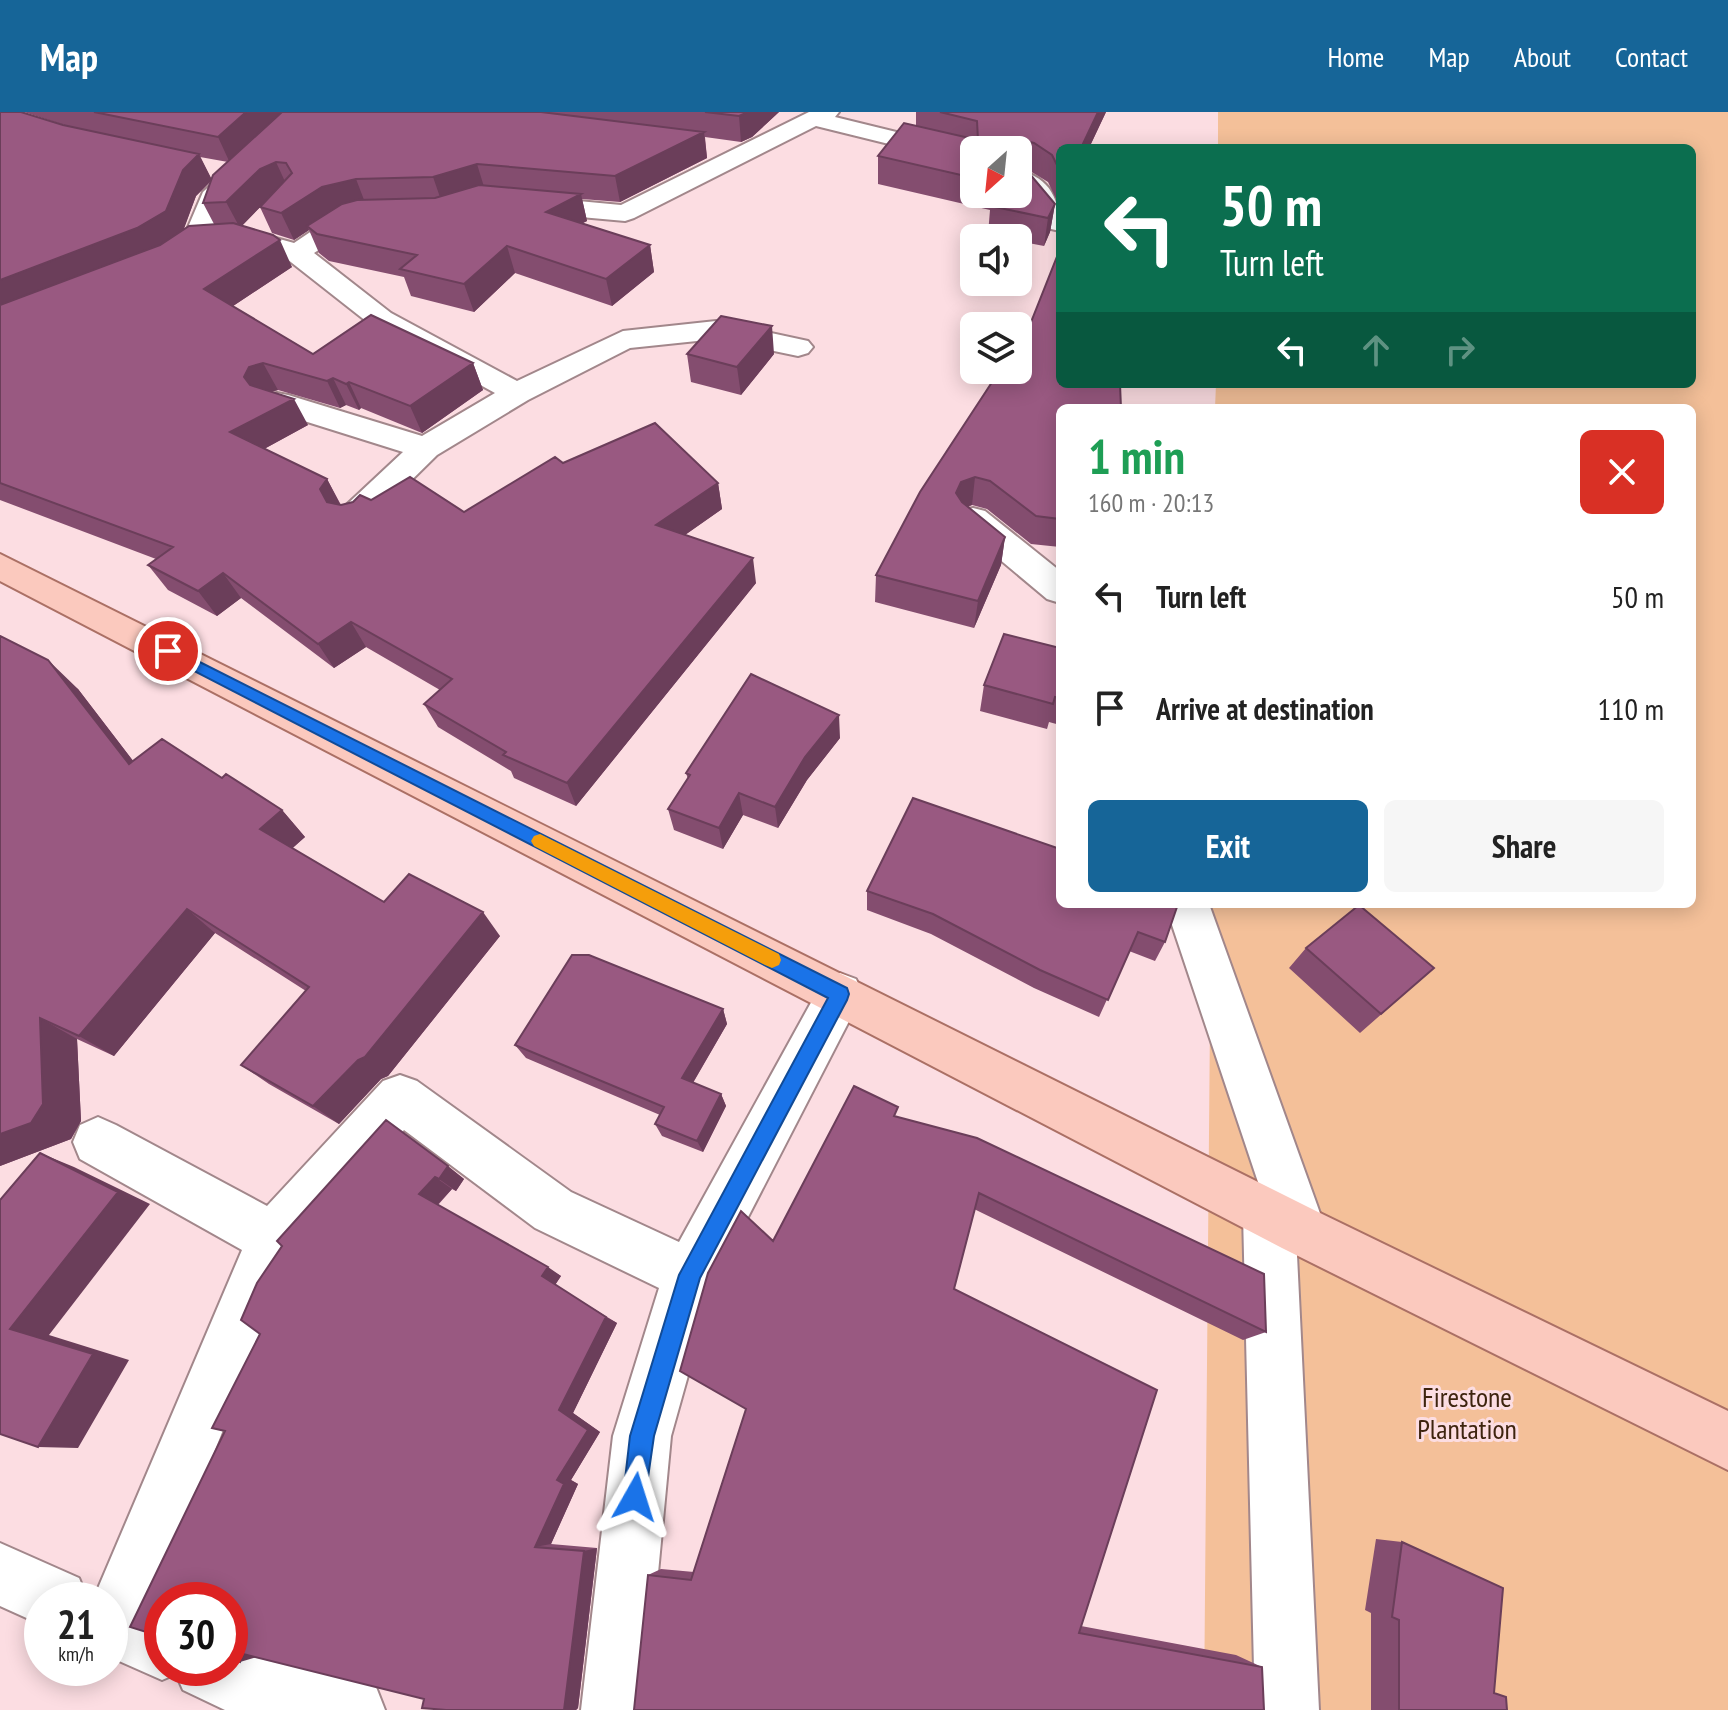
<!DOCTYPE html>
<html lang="en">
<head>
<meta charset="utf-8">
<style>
  body { margin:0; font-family:"PT Sans Narrow",sans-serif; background:#f6f6f6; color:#222; height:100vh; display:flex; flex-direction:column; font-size:30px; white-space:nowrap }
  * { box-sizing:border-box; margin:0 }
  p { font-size:26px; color:#767676 }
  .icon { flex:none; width:44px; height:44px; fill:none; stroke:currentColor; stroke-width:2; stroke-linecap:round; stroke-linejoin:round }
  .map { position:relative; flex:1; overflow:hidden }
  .details { position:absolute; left:1056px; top:292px; width:640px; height:504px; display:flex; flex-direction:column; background:#fff; border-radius:12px; box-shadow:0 4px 20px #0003 }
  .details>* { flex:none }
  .hud { position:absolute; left:1056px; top:32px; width:640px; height:244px; border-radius:12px; box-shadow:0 4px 20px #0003; background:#0b6e4f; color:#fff; overflow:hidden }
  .needle { width:52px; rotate:207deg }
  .buttons { position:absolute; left:960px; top:24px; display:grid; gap:16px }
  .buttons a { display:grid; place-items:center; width:72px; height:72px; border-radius:12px; background:#fff; box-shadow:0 4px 20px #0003; font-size:40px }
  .speed { position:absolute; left:24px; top:1470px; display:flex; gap:16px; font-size:40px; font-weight:700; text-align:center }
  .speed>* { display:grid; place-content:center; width:104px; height:104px; border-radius:50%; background:#fff; box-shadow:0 4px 20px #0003; line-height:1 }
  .speed small { font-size:20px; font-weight:400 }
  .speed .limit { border:12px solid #d22; background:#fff; color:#111 }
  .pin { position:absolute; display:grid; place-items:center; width:68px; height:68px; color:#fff; margin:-34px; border:4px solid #fff; border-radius:50%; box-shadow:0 2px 8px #0007 }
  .me { position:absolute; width:88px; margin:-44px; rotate:6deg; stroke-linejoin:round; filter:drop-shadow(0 0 6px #0008) }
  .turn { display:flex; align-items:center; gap:28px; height:168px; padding:0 32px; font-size:36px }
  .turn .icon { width:104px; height:104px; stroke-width:2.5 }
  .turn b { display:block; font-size:56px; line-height:68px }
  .lanes { display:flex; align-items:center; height:76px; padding:0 32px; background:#0003; justify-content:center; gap:40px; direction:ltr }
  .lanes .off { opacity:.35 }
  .round { display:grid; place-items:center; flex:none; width:84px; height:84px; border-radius:12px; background:#f6f6f6 }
  .summary { display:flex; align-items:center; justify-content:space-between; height:136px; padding:0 32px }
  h1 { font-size:48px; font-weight:600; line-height:60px; color:#1e9e55 }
  .button { display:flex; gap:16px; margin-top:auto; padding:16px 32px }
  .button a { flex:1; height:92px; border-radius:12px; background:#166598; color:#fff; font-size:32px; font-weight:600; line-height:92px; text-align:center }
  .button a+a { background:#f6f6f6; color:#222 }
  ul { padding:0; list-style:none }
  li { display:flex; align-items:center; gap:24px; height:112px; padding:0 32px }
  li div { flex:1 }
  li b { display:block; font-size:30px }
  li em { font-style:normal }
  header { display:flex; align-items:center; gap:48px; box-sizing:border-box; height:112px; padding:0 40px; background:#166598; color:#fff }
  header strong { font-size:38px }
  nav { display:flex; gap:44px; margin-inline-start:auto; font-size:28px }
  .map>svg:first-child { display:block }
  .green { fill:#f4c099 }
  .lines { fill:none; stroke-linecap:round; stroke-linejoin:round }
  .street-casing { stroke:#a2878b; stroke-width:4 }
  .primary-casing { stroke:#ab7065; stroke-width:4 }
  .street { fill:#fff; fill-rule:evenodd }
  .primary { fill:#fbc9be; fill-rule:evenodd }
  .wall { fill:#844d6f; fill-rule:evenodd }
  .shaded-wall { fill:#6b3e5a }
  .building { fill:#995981; stroke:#6b3e5a; stroke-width:2 }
  .route { fill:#1a73e8; stroke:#114b97; stroke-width:2 }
  .slow { fill:#f59e0b }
  .labels { text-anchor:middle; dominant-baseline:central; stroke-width:6; stroke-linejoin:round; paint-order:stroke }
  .near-park-label { font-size:28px; fill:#3e240f; stroke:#fcdde2 }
</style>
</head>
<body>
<header>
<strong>Map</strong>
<nav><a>Home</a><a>Map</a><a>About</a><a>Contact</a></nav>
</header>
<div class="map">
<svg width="1728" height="1598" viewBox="0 0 1728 1598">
  <rect width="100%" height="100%" fill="#fcdde2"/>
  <path class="green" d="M1218,0H1728V1598H1204L1211,792H1692V296H1215L1216,272H1692V36H1218Z"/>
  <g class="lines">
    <g class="street-casing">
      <path id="street" d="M290,0H316L224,88L204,137L172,158H152L148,152L183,127L203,80Z
        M809,0H839L835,5L974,39V53L816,14L634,106L625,109L525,100L516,97L512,92L516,87L525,84L621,93Z
        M1018,58C1051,66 1060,88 1060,119L1051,117L1024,79L1018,76Z
        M367,96L376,98L380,104L376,110L352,116L314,141L391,201L517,269L623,219L716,209L808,229L813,235L808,241L798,244L716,227L630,236L528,288L437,343L366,413L354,416L342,413L337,405L342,397L403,340L266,297L262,290L266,283L277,281L288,283L422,324L495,281L371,213L287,147L263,139L259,133L263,127L272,125L294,131L334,104Z
        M973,396L985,399L1060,459V491L1047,487L961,415L956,407L961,399Z
        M1165,792H1209L1326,1118L1318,1136L1297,1143L1319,1598H1255L1243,1102L1251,1084L1261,1079Z
        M840,861L856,867L863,882L714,1171L671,1324L645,1598H581L613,1324L659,1176L535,1116L404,1018L294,1142L150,1499L162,1504V1556H230V1535C277,1555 329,1556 376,1575L385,1598H225L183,1578L176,1562L162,1568L110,1545V1488H93L242,1138L80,1047L73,1030L80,1013L98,1005L116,1013L267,1094L383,969L400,963L417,969L571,1080L679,1130L824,867Z
        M0,1431L79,1466L88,1488H42V1513L0,1494Z"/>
    </g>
    <g class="primary-casing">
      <path id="primary" d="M0,442L1318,1100L1728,1299V1358L1282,1136L0,469Z"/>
    </g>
    <use href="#street" class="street"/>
    <use href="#primary" class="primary"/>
  </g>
  <path class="wall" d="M0,0L67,14L24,0H779L752,25L741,30L705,25L707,46L620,90L582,87L587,109L582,111L650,133L654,160L612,194L515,161L474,200L411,184L404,165L329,149L319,141L309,118L294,128L272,121L260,95L242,113L292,155L233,194L313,242L473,251L483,278L422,321L361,296L359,298L346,293L340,296L278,278L271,280L308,313L264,337L327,367L341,393L371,388L464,400L563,351L718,371L722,397L685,423L756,471L576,694L514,666L511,659L438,615L424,592L440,578L366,535L334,556L241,486L217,504L168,478L148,453L156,447L0,388ZM200,45L228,50L212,68ZM212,68L203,91L214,112L183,118L196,84Z
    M916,0H1106L1089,36H1060V95L1048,70L1030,59L1026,57L1055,92L1050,120L1044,134L1018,129V126H1006L988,122L990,98L878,72V44L916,14ZM974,38L1018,82H974Z
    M687,242H774L741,283L691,270Z
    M1060,296V435L1031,432L987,397L972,393L968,395L1005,425L1001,453L974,516L875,490L876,463L920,380Z
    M0,524L78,577L133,649L222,666L282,698L305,725L292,736L384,790L500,824L388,964L381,967L339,1012L269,972L241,953L306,879L215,821L114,944L77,927L81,1009L71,1027L0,1054Z
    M1060,536V613L1049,610L1047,617L980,599L984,573Z
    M840,626L807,668L778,716L743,703L723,737L674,718L668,697L688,667L686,661Z
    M913,686L1165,830L1155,849L1129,839L1099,905L1034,876L931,822L867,798V779Z
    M1306,836L1434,856L1360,921L1289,856Z
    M723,897L727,912L693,971L721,982L726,994L703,1040L662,1024L655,1012L660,1003L526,946L515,933Z
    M897,1005L1266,1220L1243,1228L974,1097L954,1177L1081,1514L1236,1543L1262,1555L648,1463L661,1457L694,1460L746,1297L773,1129Z
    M386,1008L464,1067L456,1079L452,1077L438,1093L561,1164L555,1173L617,1211L573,1301L600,1320L571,1368L578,1372L551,1432L597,1436L578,1596L576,1598H446L424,1587Z
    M1376,1427L1402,1430L1494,1580L1507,1598H1371V1501L1365,1498Z"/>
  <path class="shaded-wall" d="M246,0H286L230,51L218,25Z
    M748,0H779L752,25L741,30L739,4Z
    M1098,0H1106L1089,36H1081Z
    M704,20L707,46L620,90L615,64Z
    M1022,28L1019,55L1018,31Z
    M199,42L212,68L196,84L181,125L0,203V168L183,58Z
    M276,50L288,76L272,83L240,116L226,90L260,57Z
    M477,52L485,78L442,91L433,65Z
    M356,67L366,93L307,114L309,118L294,128L281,101L322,75Z
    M581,82L587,109L553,127L546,100Z
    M1055,92L1050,120L1044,134L1048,106Z
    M280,128L292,155L218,204L204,177Z
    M650,133L654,160L612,194L606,167Z
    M507,134L515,161L474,200L464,172Z
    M772,214L774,242L741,283L737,255Z
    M263,251L278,278L263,282L259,291L244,265L249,255Z
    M473,251L483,278L422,321L410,294Z
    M333,266L346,293L340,296L327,269Z
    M349,270L361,296L359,298L346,272Z
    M294,287L308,313L246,347L230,320Z
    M975,365L972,393L958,397L956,381L961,370Z
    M327,367L341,394L334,403L320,377Z
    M718,371L722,397L662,439L656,413Z
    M1005,425L1001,453L974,516L978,489Z
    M753,446L756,471L576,694L567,671Z
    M223,461L241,486L217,504L198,479Z
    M351,510L366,535L334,556L318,532Z
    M48,548L78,577L157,680L129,652Z
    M839,603L840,626L807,668L778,716L775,695L805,645Z
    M739,681L743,703L723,737L719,716Z
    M282,698L305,725L285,743L260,717Z
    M187,797L215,821L114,944L79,924Z
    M483,800L500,824L388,964L381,967L339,1012L313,994Z
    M723,897L727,912L688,979L682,966Z
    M40,906L77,927L81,1009L71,1027L0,1054V1022Z
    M721,982L726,994L703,1040L697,1029Z
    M40,1041L74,1055L150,1092L49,1223L129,1248L78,1336L38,1335L10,1217Z
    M448,1054L464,1067L456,1079L439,1067Z
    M435,1065L452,1077L437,1093L419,1082Z
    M548,1155L561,1164L555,1173L542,1164Z
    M606,1205L617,1211L573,1301L600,1320L571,1368L578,1372L551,1432L535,1435L559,1298Z
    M597,1436L578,1596L576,1598H564L584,1439Z
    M270,1541L240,1550L243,1542Z"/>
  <path class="building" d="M0,0H21L63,13L199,42L183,58L166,99L137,116L0,168Z
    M94,0H246L218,25Z
    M282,0H541L704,20L615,64L477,52L433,65L356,67L322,75L281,101L260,95L292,61L286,51L276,50L260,57L226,90L203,91L213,63Z
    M705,0H748L739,4Z
    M940,0H1098L1081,36H1060V59L1052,43L1034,31L1022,28L1018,31V48L1055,92L1048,106L990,94L999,82H1018V38H974V66L878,44L904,11L978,28L977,9Z
    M479,73L581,82L546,100L650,133L606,167L507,134L464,172L400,157L417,143L317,122L307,114L342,92L357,88L435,86Z
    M233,111L273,123L280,128L204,177L313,242L371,203L473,251L410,294L349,270L346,272L333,266L327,269L263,251L249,255L244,265L250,273L294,287L230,320L327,367L320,377L327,390L341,393L353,390L360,383L371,388L410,365L464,400L555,345L563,351L655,311L718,371L656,413L753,446L567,671L503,643L506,640L424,592L452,567L351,510L318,532L223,461L198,479L148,453L173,435L0,371V193L160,133L189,114Z
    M1060,137V272H1120L1121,296H1060V407L1036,404L990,369L975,365L961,370L956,381L962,390L1005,425L978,489L876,463L920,380L1000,258H1018V243Z
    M721,204L772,214L737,255L687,242Z
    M1004,522L1060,536V586L1055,585L1053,592L984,573Z
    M0,524L48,548L129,652L162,627L222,666L226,662L282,698L260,717L384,790L409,762L483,800L365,945L358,948L313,994L241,953L309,875L187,797L79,924L40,906L43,992L31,1011L0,1022Z
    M751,562L839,603L805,645L775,695L739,681L719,716L668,697L690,663L686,661Z
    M913,686L1060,737V792H1178L1165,830L1138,820L1108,888L1040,858L933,802L867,779Z
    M1359,793L1434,856L1381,902L1306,836Z
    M572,843H589L723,897L682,966L721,982L697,1029L655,1012L664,995L515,933Z
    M854,974L898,995L894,1004L977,1026L1264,1162L1266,1220L979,1081L954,1177L1157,1278L1079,1521L1262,1555L1264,1598H634L648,1463L691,1468L746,1297L680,1259L708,1161L741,1099L773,1129Z
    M386,1008L448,1054L439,1067L435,1065L419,1082L548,1155L542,1164L606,1205L559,1298L588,1318L557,1368L564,1372L535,1435L584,1439L564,1598H446L422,1596L424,1587L243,1542L240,1550L230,1547V1488H162V1525L130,1515L225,1319L212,1316L260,1222L241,1208L257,1171L282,1134L277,1129Z
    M40,1041L118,1080L10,1217L93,1242L38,1335L0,1322V1088Z
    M1402,1430L1503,1476L1494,1581L1506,1585L1507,1598H1399V1508L1392,1505Z"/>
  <path class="route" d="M168,534L847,876L849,882L847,888L700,1166L654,1324L644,1393L635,1397L627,1393L623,1385L630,1324L679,1163L828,886L163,543V535Z"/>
  <path class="slow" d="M540,722L779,842L781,848L779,853L772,856L765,853L534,734L531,729L534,724Z"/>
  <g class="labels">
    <g class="near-park-label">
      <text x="1467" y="1284">Firestone<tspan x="1467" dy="32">Plantation</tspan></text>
    </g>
  </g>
</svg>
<div class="buttons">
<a><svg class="needle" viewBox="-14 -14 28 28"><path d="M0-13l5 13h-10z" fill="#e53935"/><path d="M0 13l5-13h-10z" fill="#767676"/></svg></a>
<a><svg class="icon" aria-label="sound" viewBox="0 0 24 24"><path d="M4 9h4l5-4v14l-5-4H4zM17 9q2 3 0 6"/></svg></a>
<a><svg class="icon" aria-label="layers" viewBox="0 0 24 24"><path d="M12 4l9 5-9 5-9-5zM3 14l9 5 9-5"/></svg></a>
</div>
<div class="speed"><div>21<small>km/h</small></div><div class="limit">30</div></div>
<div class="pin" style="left:168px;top:539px;background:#d93025"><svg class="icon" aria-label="arrive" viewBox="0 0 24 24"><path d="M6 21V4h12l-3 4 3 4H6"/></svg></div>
<svg class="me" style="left:635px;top:1385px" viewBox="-20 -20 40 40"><path d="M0-17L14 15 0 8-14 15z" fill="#1a73e8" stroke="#fff" stroke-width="4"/></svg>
<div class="hud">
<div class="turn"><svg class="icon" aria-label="left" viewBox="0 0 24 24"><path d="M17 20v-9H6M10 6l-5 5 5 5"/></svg><div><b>50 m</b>Turn left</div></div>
<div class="lanes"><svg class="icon" aria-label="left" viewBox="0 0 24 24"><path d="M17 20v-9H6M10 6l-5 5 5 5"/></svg><svg class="icon off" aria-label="ahead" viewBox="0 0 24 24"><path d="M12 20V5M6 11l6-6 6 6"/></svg><svg class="icon off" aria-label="right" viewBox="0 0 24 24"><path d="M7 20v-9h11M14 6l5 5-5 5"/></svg></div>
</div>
<section class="details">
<div class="summary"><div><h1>1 min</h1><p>160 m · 20:13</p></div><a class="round" style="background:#d93025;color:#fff"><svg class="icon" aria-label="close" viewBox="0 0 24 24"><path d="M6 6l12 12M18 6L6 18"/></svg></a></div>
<ul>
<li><svg class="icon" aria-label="left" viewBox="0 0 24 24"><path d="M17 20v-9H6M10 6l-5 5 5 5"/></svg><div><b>Turn left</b></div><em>50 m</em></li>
<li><svg class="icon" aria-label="arrive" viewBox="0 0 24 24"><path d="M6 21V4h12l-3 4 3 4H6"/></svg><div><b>Arrive at destination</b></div><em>110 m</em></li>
</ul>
<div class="button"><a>Exit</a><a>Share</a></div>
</section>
</div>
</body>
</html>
